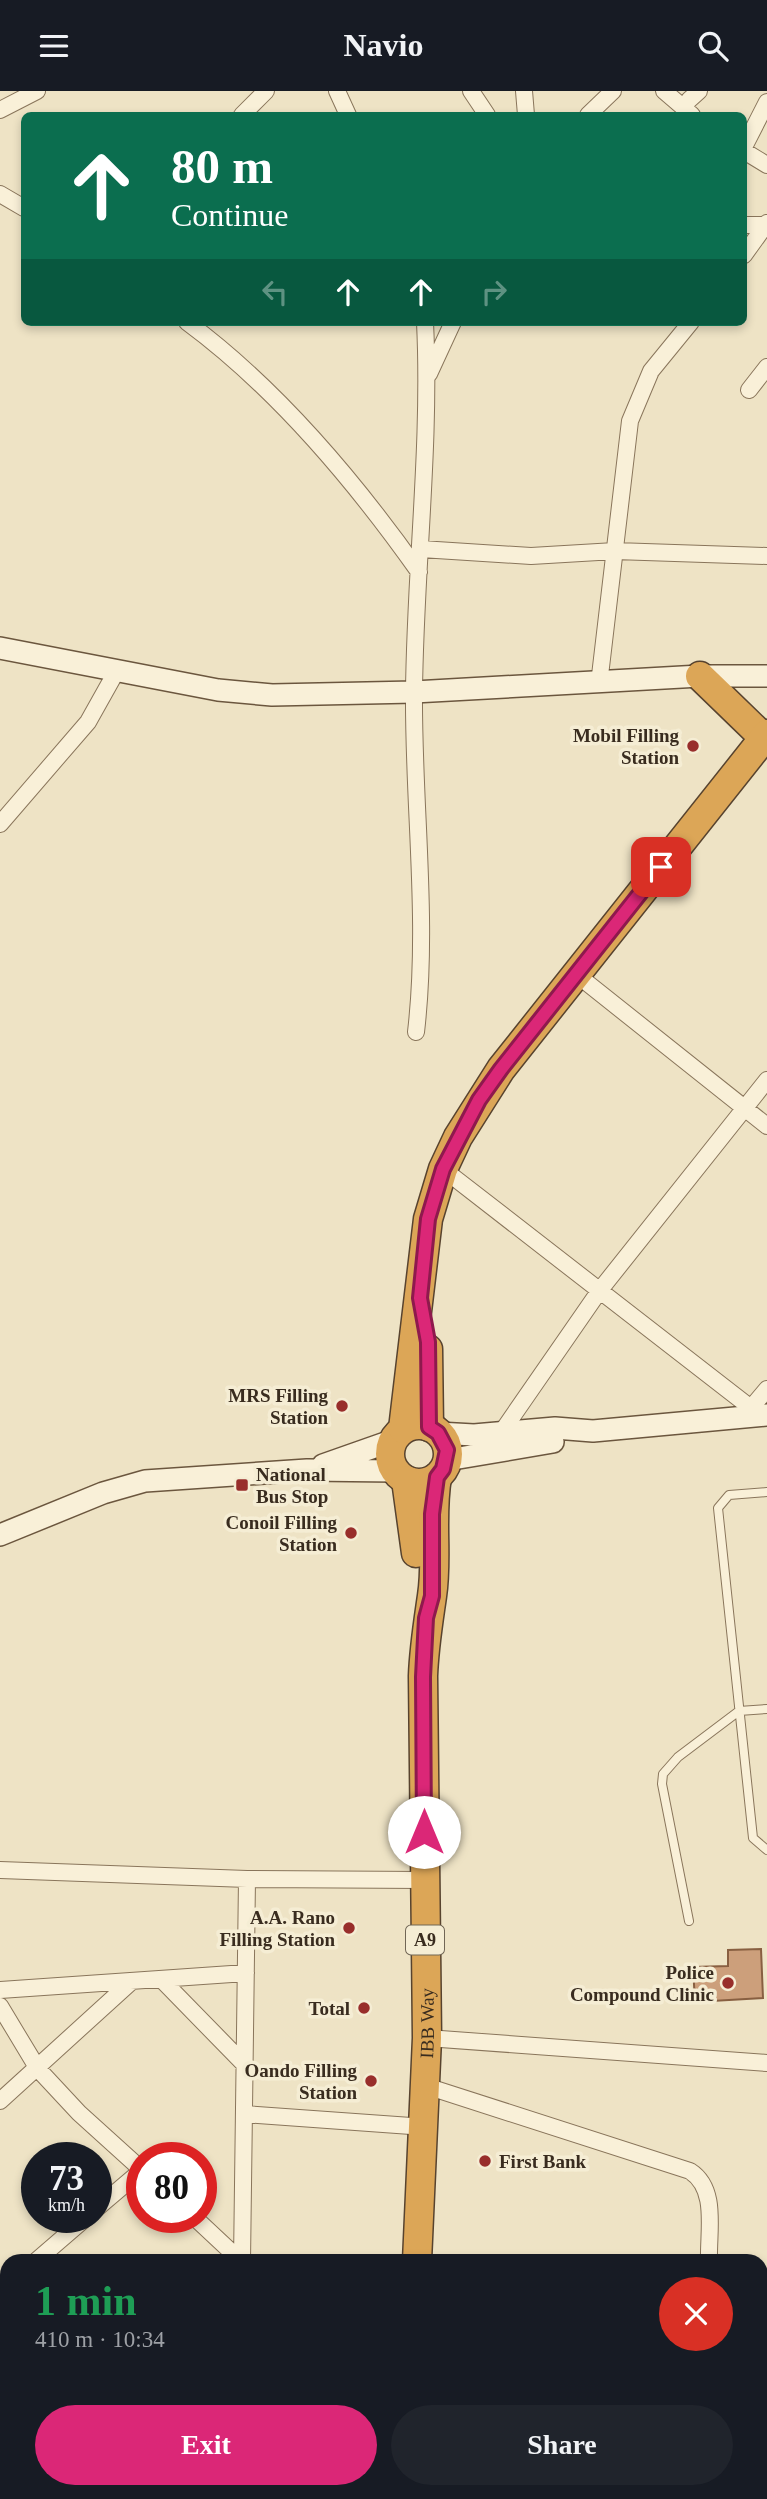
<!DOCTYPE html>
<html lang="en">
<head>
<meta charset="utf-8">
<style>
  body { margin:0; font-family:"Times New Roman",serif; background:#20242c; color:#f1f3f6; height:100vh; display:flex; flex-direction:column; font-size:26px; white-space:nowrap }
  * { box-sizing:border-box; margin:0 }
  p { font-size:23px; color:#9ea1a6 }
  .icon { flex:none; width:38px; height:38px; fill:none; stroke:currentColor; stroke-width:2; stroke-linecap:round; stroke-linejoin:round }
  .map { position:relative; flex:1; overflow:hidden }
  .drawer { position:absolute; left:0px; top:2163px; width:768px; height:245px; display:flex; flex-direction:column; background:#171b24; border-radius:21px 21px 0 0; box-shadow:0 4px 10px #0003 }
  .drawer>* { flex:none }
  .guide { position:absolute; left:21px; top:21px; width:726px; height:214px; border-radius:10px; box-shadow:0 4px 10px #0003; background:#0b6e4f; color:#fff; overflow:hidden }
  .speed { position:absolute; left:21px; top:2051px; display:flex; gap:14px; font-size:35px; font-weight:700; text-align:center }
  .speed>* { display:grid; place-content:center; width:91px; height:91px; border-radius:50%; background:#171b24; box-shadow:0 4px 10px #0003; line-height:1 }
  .speed small { font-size:18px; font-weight:400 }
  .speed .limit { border:10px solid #d22; background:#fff; color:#111 }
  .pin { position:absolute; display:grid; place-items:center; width:60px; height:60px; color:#fff; margin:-30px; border-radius:14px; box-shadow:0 4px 10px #0006 }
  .me { position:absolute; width:77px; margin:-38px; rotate:0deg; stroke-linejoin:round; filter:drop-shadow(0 0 5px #0008) }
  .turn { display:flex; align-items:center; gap:24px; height:147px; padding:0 35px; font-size:32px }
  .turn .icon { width:91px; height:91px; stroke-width:2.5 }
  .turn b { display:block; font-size:49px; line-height:60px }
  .lanes { display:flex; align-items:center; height:66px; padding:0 35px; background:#0003; justify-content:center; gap:35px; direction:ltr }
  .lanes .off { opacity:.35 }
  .round { display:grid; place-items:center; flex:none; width:74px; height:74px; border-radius:37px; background:#20242c }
  .headline { display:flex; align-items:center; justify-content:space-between; height:119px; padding:0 35px }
  h1 { font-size:42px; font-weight:700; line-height:52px; color:#1e9e55 }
  .action { display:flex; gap:14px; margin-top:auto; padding:14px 35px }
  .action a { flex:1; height:80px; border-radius:42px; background:#db2777; color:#fff; font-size:28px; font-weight:700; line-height:80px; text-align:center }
  .action a+a { background:#20242c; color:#f1f3f6 }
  header { display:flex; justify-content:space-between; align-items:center; height:91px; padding:0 35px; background:#171b24; font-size:32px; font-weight:700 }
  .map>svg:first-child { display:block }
  .building { fill:#cc9f7b; stroke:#885f41; stroke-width:2 }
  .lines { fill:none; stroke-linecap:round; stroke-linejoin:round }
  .lane-casing { stroke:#89755b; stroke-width:10 }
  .street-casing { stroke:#89755b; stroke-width:18 }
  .secondary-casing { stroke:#6b563e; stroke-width:24 }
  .highway-casing { stroke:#57432f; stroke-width:31 }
  .lane { stroke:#f9f0d8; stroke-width:8 }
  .street { stroke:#f9f0d8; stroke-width:16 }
  .secondary { stroke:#f9f0d8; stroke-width:21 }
  .highway { stroke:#dca657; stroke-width:28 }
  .route-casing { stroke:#8e194d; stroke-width:18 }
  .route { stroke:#db2777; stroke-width:12 }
  .poi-dot { fill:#982e2b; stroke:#f5edd4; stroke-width:2.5 }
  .labels { text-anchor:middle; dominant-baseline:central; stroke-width:7; stroke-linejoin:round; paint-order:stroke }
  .shield { fill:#f5edd4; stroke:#716655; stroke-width:2 }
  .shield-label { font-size:18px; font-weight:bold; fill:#392c1f }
  .poi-label { font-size:19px; font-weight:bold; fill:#392c1f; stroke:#f5edd4; text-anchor:end }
  .street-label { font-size:19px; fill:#392c1f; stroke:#f5edd4 }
</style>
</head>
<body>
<header><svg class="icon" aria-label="menu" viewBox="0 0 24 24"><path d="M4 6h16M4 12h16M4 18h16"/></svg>Navio<svg class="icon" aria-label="search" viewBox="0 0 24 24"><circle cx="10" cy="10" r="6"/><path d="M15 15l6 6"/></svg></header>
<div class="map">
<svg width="767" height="2408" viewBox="0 0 767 2408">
  <rect width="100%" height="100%" fill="#eee3c5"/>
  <path class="building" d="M761,1858L763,1907L695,1911L693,1876L728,1875V1859Z
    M459,2401H548V2408H459Z"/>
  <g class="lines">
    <g class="lane-casing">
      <path id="lane" d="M767,1401L729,1404L718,1417L753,1747L767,1759
        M689,1830L662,1693L663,1683L678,1666L739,1620L767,1618"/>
    </g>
    <g class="street-casing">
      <path id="street" d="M337,0L348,24
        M471,0L487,24
        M524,0L526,24
        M664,0L692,24
        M689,9L699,0
        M0,19L37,0
        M242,24L266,0
        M588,24L613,0
        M744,56L767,11
        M744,60L767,74
        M0,103L24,117
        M744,134H766
        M744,164L767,132
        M187,231C275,296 356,392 419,481
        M429,283L453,231
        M749,299L767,276
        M421,458L531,465L615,460L767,465
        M599,593L630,330L651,280L691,231
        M0,733L88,631L116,581
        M576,883L767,1035
        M416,941C429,829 413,714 414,602C415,478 431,355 425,231
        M443,1078L751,1317
        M761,1321L751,1317L767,1298
        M501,1342L600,1199L767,989
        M0,1779L247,1788L424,1789
        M161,1888L245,1974
        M0,1899L246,1882
        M0,1915L38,1978L79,2022L142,2079
        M427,1947L767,1972
        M426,1995L690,2080C718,2098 708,2139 709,2170
        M0,2010L132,1890
        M244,2023L425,2036
        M96,2118L142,2079
        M194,2126L241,2170
        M36,2170L87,2126
        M242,2170L247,1788
        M0,2201L7,2195
        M0,2323L7,2318
        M761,2347L767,2348
        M197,2401L202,2408
        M711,2401L712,2408
        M166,2408L172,2401"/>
    </g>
    <g class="secondary-casing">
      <path id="secondary" d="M0,557L218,599L272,604L414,601L700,585H767
        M438,1342L474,1344L555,1337L593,1340L767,1324
        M447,1369L553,1351
        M323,1374L394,1349
        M0,1444L103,1402L145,1390L307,1379L396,1380"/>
    </g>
    <g class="highway-casing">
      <g id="highway">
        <path d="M700,585L764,647"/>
        <path d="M428,1258L429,1336"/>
        <circle cx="419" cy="1363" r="29"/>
        <path d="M403,1338L428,1128L443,1078L458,1046L501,978L767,643"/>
        <path d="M406,1389L416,1462"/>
        <path id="s1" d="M417,2170L427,1947L423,1585C424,1557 428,1533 432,1505C438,1466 430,1426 437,1386"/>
        <path d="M408,2408V2401"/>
      </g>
    </g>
    <use href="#lane" class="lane"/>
    <use href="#street" class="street"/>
    <use href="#secondary" class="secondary"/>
    <use href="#highway" class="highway"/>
  </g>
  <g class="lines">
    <g class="route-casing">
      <path id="route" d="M424,1741L423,1586L426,1527L432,1505V1423L437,1386L443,1378L447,1359L438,1342L429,1336L428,1251L420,1207L428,1128L443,1078L479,1009L501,978L661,776"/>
    </g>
    <use href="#route" class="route"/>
  </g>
  <g class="poi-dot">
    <circle cx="693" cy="655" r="7"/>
    <circle cx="342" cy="1315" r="7"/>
    <rect x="235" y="1387" width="14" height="14" rx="3.5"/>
    <circle cx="351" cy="1442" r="7"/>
    <circle cx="349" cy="1837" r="7"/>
    <circle cx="728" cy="1892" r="7"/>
    <circle cx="364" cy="1917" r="7"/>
    <circle cx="371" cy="1990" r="7"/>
    <circle cx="485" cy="2070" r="7"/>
  </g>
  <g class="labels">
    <rect class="shield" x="406" y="1834.5" width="38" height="29" rx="5"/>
    <g class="shield-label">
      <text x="425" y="1849">A9</text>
    </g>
    <g class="poi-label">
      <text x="679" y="644">Mobil Filling<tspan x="679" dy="22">Station</tspan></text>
      <text x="328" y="1304">MRS Filling<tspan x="328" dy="22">Station</tspan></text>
      <text x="256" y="1383" text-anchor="start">National<tspan x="256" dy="22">Bus Stop</tspan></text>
      <text x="337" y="1431">Conoil Filling<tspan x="337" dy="22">Station</tspan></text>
      <text x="335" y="1826">A.A. Rano<tspan x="335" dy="22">Filling Station</tspan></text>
      <text x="714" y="1881">Police<tspan x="714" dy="22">Compound Clinic</tspan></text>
      <text x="350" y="1917">Total</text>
      <text x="357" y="1979">Oando Filling<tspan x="357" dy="22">Station</tspan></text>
      <text x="499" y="2070" text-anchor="start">First Bank</text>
    </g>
    <g class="street-label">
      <text stroke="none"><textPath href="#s1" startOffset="238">IBB Way</textPath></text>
    </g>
  </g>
</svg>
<div class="speed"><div>73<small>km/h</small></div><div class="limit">80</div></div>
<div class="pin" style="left:661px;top:776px;background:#d93025"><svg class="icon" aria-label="arrive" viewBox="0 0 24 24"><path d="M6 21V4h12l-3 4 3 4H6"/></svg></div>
<svg class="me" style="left:424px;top:1741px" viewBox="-20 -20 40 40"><circle r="19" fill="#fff"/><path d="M0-13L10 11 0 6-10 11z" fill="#db2777"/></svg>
<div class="guide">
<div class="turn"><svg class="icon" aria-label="ahead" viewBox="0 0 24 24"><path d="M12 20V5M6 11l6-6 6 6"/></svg><div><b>80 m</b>Continue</div></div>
<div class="lanes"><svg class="icon off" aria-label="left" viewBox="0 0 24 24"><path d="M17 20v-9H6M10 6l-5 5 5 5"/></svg><svg class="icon" aria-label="ahead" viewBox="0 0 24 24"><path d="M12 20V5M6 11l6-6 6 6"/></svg><svg class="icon" aria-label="ahead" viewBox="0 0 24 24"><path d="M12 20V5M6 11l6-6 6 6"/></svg><svg class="icon off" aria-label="right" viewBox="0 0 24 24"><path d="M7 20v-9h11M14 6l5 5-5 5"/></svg></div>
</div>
<section class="drawer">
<div class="headline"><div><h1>1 min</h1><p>410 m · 10:34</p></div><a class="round" style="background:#d93025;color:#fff"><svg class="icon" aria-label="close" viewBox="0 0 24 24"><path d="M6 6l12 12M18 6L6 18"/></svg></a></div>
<div class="action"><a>Exit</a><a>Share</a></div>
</section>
</div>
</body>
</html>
